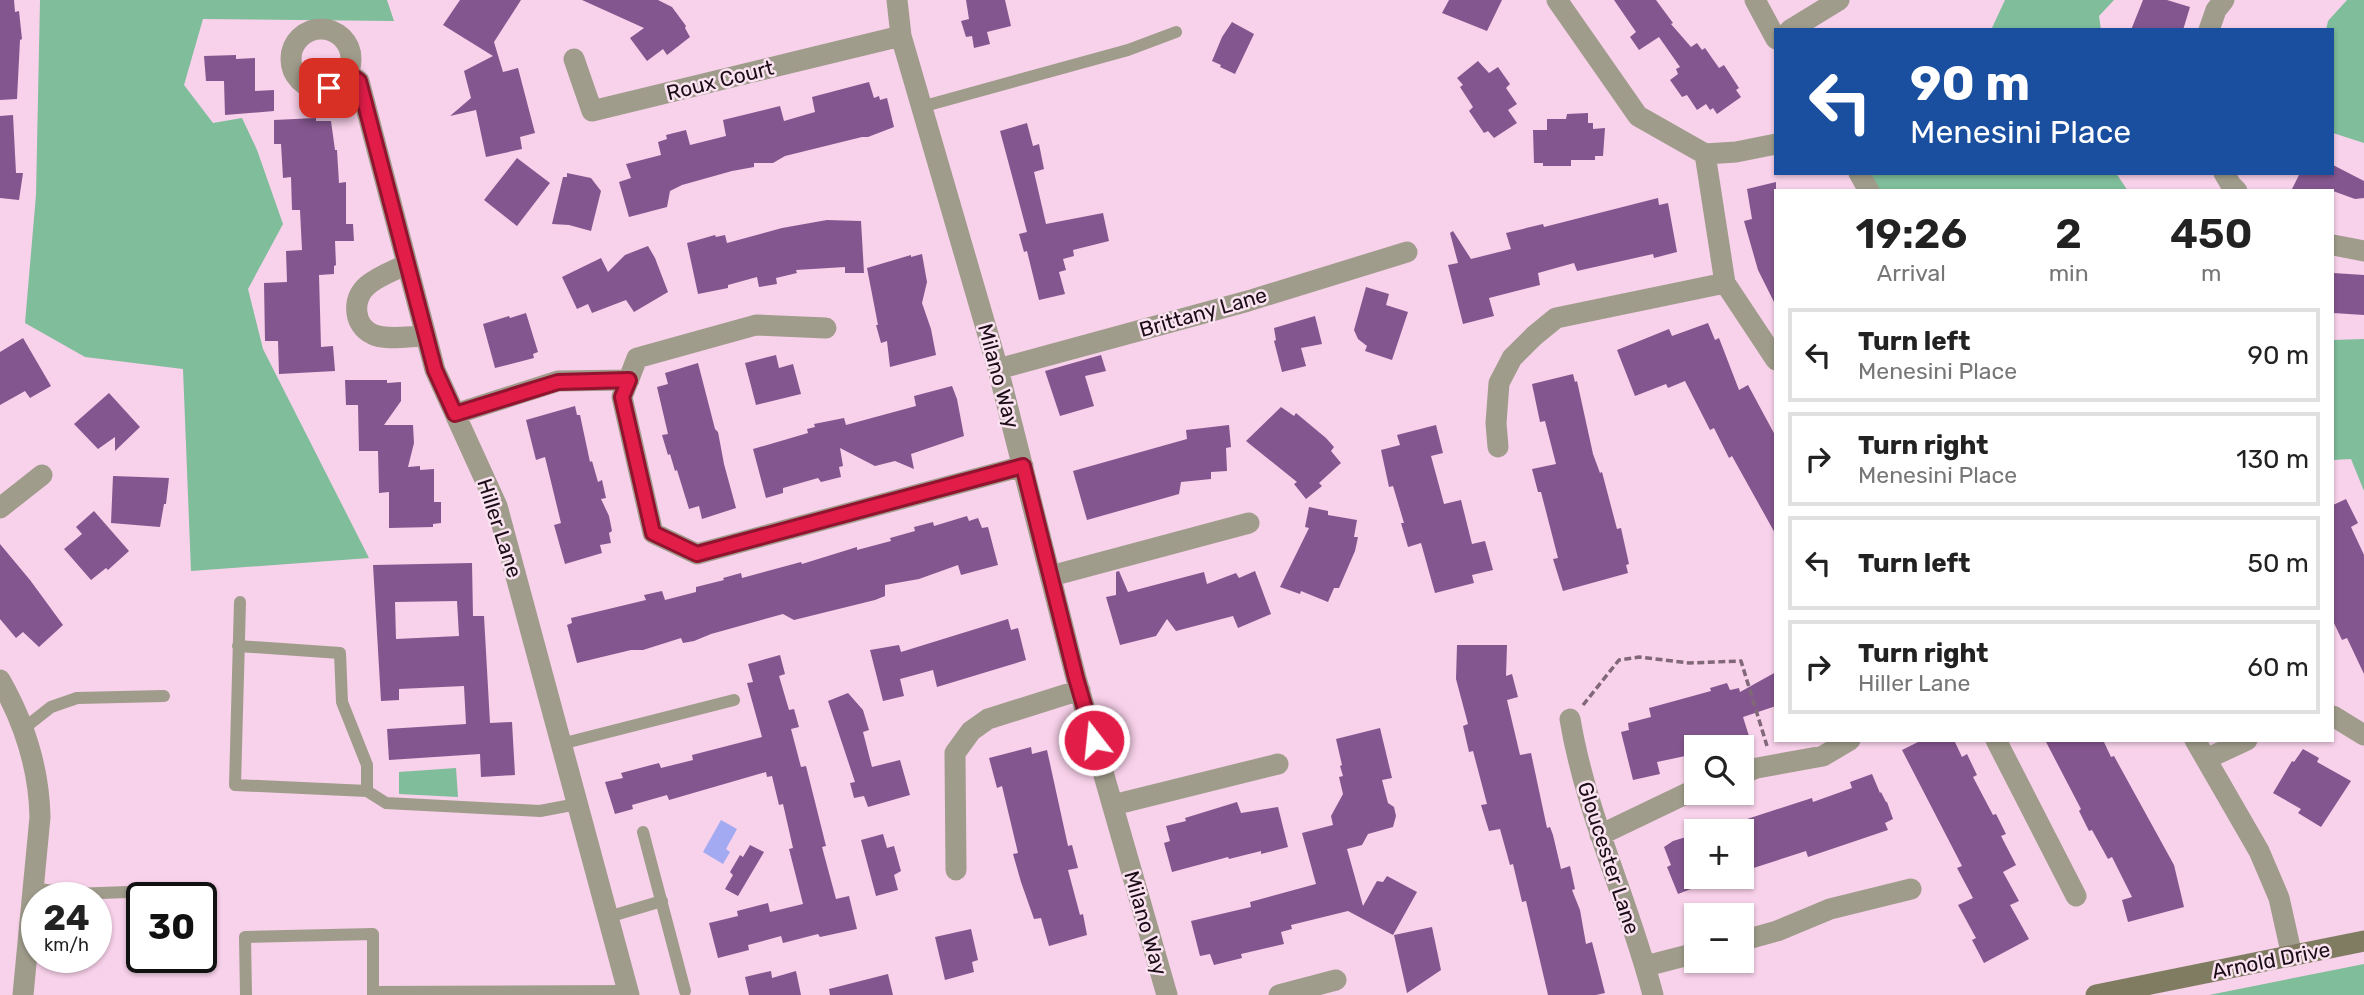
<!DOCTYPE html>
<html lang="en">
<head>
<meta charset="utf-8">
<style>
  body { margin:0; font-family:Rubik,sans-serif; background:#f6f6f6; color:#222; height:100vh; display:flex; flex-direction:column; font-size:26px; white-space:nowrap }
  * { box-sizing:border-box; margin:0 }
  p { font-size:23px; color:#767676 }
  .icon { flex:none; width:38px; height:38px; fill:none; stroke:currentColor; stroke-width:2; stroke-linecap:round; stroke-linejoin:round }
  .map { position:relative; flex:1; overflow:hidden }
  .sheet { position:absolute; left:1774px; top:189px; width:560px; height:553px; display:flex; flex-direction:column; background:#fff; border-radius:0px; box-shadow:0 2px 5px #0004 }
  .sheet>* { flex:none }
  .banner { position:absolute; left:1774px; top:28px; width:560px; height:147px; border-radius:0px; box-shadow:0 2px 5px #0004; background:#1a4fa0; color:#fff; overflow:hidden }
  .fabs { position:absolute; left:1684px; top:735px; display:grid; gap:14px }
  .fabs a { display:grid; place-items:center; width:70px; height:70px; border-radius:0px; background:#fff; box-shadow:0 2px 5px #0004; font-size:35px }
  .speed { position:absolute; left:21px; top:882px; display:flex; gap:14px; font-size:35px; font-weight:700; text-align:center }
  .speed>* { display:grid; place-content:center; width:91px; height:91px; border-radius:50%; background:#fff; box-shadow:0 2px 5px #0004; line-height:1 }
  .speed small { font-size:18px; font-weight:400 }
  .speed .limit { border:4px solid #111; border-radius:10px; background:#fff; color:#111 }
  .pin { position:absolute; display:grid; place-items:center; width:60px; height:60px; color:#fff; margin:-30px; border-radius:14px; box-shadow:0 4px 10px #0006 }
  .me { position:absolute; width:77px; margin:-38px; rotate:344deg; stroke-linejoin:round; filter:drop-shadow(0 0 5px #0008) }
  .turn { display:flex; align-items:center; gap:24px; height:147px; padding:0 21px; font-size:32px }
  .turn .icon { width:91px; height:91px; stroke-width:2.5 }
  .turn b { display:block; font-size:49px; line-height:60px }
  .eta { display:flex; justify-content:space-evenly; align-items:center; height:119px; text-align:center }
  .eta b { font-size:42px; font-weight:600; line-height:49px }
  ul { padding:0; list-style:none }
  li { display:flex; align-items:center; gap:21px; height:94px; margin:0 14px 10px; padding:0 7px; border:4px solid #e0e0e0; border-radius:0px }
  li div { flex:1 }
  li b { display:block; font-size:26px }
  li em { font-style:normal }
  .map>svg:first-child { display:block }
  .green { fill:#7fbd9b }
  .water { fill:#a4aaf1 }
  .building { fill:#84568f; fill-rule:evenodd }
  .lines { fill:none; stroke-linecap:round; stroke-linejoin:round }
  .path { stroke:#816879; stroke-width:3.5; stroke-dasharray:7 3.5; stroke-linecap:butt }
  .lane { stroke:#9f9c8b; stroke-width:12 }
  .street { stroke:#9f9c8b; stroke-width:21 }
  .secondary { stroke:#807c62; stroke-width:21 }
  .route-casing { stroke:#92132f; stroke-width:18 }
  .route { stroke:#e11d48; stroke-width:12 }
  .labels { text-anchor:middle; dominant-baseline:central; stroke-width:5; stroke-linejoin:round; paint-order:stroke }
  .street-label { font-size:21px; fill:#1b0e17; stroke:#fbe3f2 }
</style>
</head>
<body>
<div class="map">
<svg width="2364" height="995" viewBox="0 0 2364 995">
  <rect width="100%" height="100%" fill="#f8d1ea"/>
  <path class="green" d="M40,0H387L394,21L203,19L184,85L213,123L242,118L257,150L283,224L248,289L263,349L369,558L191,571L183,369L85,357L25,323L36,195Z
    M2005,0H2114L2099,16L2101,30H1991Z
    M2347,0H2364V143L2333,133V30H2326L2328,21Z
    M1859,173H2116L2128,191H1869Z
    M2364,339V491L2351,459L2333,460V340Z
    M456,768L458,797L399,794V772Z
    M2364,964V995H2209Z"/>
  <path class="water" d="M721,820L737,829L726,849L730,852L723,864L703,852Z"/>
  <path class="building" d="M0,0H14L15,12L19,11L22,39L20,40L17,99L0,100Z
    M460,0H521L494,42L503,72L518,68L535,133L520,137L522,149L486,157L476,110L450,116L471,98L464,71L493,56L443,25Z
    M582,0H658L672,7L686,26L685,28L690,37L667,55L663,49L647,61L630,38L644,28Z
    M966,0H1005L1011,26L987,32L990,44L974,48L972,36L966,37L961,21L969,19Z
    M1449,0H1502L1487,31L1442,13Z
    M1614,0H1656L1673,23L1671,24L1691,47L1697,43L1702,50L1705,48L1719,68L1724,65L1739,88L1736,90L1741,97L1717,114L1713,108L1710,110L1706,104L1697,110L1687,95L1682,97L1670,80L1678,74L1676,69L1680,67L1659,37L1639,50L1630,37L1636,32Z
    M2143,0H2167L2190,7L2183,30H2131Z
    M1232,22L1254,34L1235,74L1220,67L1221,65L1212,61L1222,37Z
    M236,55V59L255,58V91L274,90V111L225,115L224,81H206L204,56Z
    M1478,61L1489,73L1498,67L1510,84L1506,88L1517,104L1508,110L1517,123L1494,138L1488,131L1484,133L1469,111L1473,107L1460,87L1463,85L1457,78Z
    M869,82L874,98L879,96L880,100L887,98L894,127L868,137H862L785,156L773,163H754V167L732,171L682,185L670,191L667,207L629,217L619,182L631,178L626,164L661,155L658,142L667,139L666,135L686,130L690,145L726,136L723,120L780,106L784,121L815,112L812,97Z
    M1588,113V123H1593V129L1605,128L1603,156H1595V160H1571V166H1543V163H1534L1533,130H1547V119H1566L1567,114Z
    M13,115L16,173H23L19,200L0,198V116Z
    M316,118V121H331L335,150H337L339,183L346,182V224H353L354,241H335L336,265L334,266V274L319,275L321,347L333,346L335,371L279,374L278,341H265L264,283L287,282L286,251L302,250L300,210H292L291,177L283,178L281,144H274V120Z
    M1027,123L1033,146L1039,144L1044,169L1034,172L1046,224L1103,213L1109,241L1073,250L1074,256L1063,259L1066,270L1059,272L1065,294L1039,300L1027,251L1024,252L1019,234L1027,232L1000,131Z
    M517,158L550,183L517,226L484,200Z
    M2333,165L2364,181V198L2355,199L2333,191H2291L2300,173H2333Z
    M567,173L591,178L601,191L591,231L569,225L552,224L563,177H567Z
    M1776,182V306L1758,270L1744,221L1752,219L1747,189Z
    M1658,198L1659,205L1668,203L1677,252L1654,258L1653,254L1577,271L1574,263L1538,273L1540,285L1489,298L1494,316L1463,324L1448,265L1458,263L1450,233L1453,231L1471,259L1511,249L1506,233L1543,224L1544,227Z
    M827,220L861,221L864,273H845V267L796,270L797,273L776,278L777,284L759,287L757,277L728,285V288L698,294L687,243L715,235L716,237L725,235L727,243L782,228Z
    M648,246L655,258L668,292L634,312L626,300L592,313L588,304L577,309L562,277L601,258L608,272L625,255Z
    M922,254L927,282L922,303L931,329L936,355L890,367L887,341L881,343L876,325H878L867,268L911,255V257Z
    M2333,273L2364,275V315L2333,313Z
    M1366,287L1389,294L1386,305L1408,312L1392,360L1365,351L1367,346L1358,339L1354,330Z
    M526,313L538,352L533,354L534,358L495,368L483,324L509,316L510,318Z
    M1315,316L1322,344L1301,348L1306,366L1282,372L1274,341L1276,340L1274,328Z
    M1708,323L1715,340L1719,338L1739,390L1748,385L1776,437V535L1732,456L1729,458L1714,428L1710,430L1685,381L1668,388L1666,384L1635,396L1617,350L1669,329L1672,336Z
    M23,338L51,386L30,398L25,391L0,405V352Z
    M776,355L779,368L793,364L801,394L756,405L745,363Z
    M1101,355L1106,371L1085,376L1094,406L1060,416L1045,371Z
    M698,363L715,429L718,432L724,464L736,508L702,519L699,506L689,509L677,470L675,471L670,454L668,455L662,435L668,434L657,387L668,384L665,373Z
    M1573,374L1575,382L1577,381L1593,454L1600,473L1602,472L1617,529L1621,528L1629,564L1626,565L1628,573L1563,591L1553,559L1558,558L1541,492H1538L1532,469L1556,464L1545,421L1540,422L1532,384Z
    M345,380H387V383L401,382V401L384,425H413L414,443L408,467L420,466V470L434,469V502H441V523L433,524V527L389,528V492L379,493L378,451H359L358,405H346Z
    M952,386L957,399L964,436L911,454L914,469L895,461L875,466L840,448L843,466L839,467L841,477L821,482L818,478L783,488V493L766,498L753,449L808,433L807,429L815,427L814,424L844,418L846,425L916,406L914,396Z
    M109,393L140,427L115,451V437L98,449L74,424Z
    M575,406L577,415H580L590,462L592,461L598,482L602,480L606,498L601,499L609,516L612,531L609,533L611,543L600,545L602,553L565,564L554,525L561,523L545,457L536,460L526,420Z
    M1281,407L1294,416L1296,413L1326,438L1334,447L1331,451L1341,463L1319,483L1322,486L1306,499L1294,484L1297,482L1246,441Z
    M1229,425L1231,447L1226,448L1227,471L1211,472V479L1181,482L1179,494L1087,520L1073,471L1187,439L1186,430Z
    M1436,425L1443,453L1431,456L1444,504L1461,500L1472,544L1485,541L1493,570L1472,575L1474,583L1435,593L1421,543L1408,547L1401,523H1404L1393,486L1389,487L1381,450L1400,445L1397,435Z
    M113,476L169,478L166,504H164L160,527L111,523Z
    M2346,499L2358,523L2351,527L2364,555V674L2347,638L2342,640L2333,621V505Z
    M1309,507L1328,511V515L1357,520L1354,537H1358L1355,551L1339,588H1334L1328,602L1301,591L1300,594L1280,587L1309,528L1305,527Z
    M94,511L129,551L108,570L106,568L91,580L64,549L82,534L76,527Z
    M967,516L969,521L978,518L982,528L988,527L998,565L961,575L958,565L919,579L885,585V596L875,600L794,620L783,614L711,634L694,641L683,643L681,638L643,650H631L577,663L567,625L572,623L571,618L646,600L644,595L662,591L665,600L696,592V587L724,580L723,578L741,573L742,578L801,562L802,564L857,547V550L891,541L890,538L915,531L914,527L933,522L934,526Z
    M0,544L30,580L63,625L39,647L23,632L16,638L0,619Z
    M472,563L473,616H484L490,723L512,722L515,775L481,777L480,754L389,760L387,729L466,724L464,686L399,689V700L381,701L373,565ZM457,601L459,636L396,639L395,602Z
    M1119,571L1128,592L1204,572L1207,584L1236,573L1239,578L1255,571L1271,614L1238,628L1233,616L1176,631L1167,619L1156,636L1120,645L1106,597L1116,595V572Z
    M1008,619L1011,630L1018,628L1026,660L937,687L933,670L900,679L904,696L883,701L870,650L899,645L901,652Z
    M1457,645H1507L1506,676L1512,674L1518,697L1507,700L1520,755L1531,753L1547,828L1550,827L1553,835L1561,869L1570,866L1575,889L1572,890L1580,910L1586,944L1592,942L1605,993L1596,995H1548L1526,901L1522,902L1513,864L1510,865L1500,829L1489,831L1481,805L1487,804L1473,751L1469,752L1463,726L1468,724L1456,679Z
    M780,655L785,674L779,676L789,710L794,709L799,727L791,729L801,767L806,766L826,846L822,847L836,899L849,896L857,929L820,937L818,934L783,943L781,936L748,945L749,950L718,958L709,923L738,916L737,911L768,903L770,912L803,904L789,849L793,848L783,804L779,805L772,776L767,777L766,772L669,800L667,795L632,805L633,809L615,814L605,782L623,778L621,773L659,763L661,768L693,760L692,755L762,737L747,683L753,682L748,664Z
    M1776,672V706L1743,717L1749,736L1727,743L1726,740L1688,749L1690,755L1657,762L1660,774L1633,780L1621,732L1629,730L1628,723L1651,717L1649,708L1711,691L1710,688L1727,683L1730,690L1739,688L1740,692Z
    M848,693L863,710L869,730L863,732L872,767L900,760L910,795L868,807L864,796L854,798L850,783L855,782L828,701Z
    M1380,728L1392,778L1382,780L1388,803L1394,807L1396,816L1393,827L1368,834L1362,845L1347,849L1363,906L1377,881L1383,882L1387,876L1417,892L1393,935L1348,911L1291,925L1292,929L1281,932L1284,944L1241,954L1242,958L1214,965L1210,954L1200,956L1191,921L1251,907L1250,902L1316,884L1302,833L1333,825L1331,816L1343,794L1339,777L1343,776L1340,766L1342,765L1336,739Z
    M1922,740H1954L1962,757L1967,754L1977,775L1973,777L1993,815L1996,814L2006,834L2001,836L2016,865L2003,872L2019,901L2010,905L2029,939L1984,963L1972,940L1976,938L1958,905L1973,898L1957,868L1962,866L1902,750Z
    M2045,740H2103L2111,757L2114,756L2174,865L2184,907L2128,922L2122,900L2132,897L2112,857L2108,859L2092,830L2089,831L2079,811L2081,809Z
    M1031,747L1032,754L1047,750L1068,846L1072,845L1078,868L1068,870L1080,915L1083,914L1087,935L1049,946L1041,918L1034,919L1021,882L1013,854L1018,853L1002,786L997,788L989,758Z
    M2303,749L2319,758L2317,762L2351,781L2321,827L2298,813L2301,809L2273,793L2292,761L2294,762Z
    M1872,774L1880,793L1881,792L1886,802H1887L1893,819L1885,823L1888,830L1808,857L1806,851L1741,872V821L1812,798L1813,802L1852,788L1850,782Z
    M1237,802L1241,813L1278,807L1288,847L1261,854V851L1229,859L1228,857L1172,872L1164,843L1170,841L1166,826L1186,821L1185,818Z
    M883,834L887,848L894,846L901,871L894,875L898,890L876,896L861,840Z
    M1696,834V887L1678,894L1667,867L1671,865L1664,847L1673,841Z
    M750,845L764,852L738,896L725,889L733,875L730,872L740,855L743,857Z
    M1432,927L1441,970L1407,993L1394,935Z
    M971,929L978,960L972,962L974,972L945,980L935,937Z
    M771,971L772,978L796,971L801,995H749L745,977Z
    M888,974L893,995H830L829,989Z"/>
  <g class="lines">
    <path class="path" d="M1583,705L1619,660L1639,657L1689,663L1741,661L1767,746"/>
    <path class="lane" d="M921,107L1128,50L1176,32
      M240,602L235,785L367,791L386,803L540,811L577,804
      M238,646L340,653L342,702L367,765V791
      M23,729L51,707L77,698L164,696
      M561,744L734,700
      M643,832L685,991
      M33,888L73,894L182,890
      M608,917L662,901
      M373,992L628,991
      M246,995L245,937L373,934V995"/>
    <path class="street" d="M897,0L901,36L998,369L1076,678L1167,995
      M1557,0L1638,116L1705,154L1736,152L1776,144
      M1755,0L1776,39
      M291 59a30 30 0 1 1 60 0a30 30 0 1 1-60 0Z
      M1790,30L1839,0
      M2209,30L2216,10L2224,0
      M574,59L592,111L901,36
      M348,73L359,81L435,370L497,506L629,995
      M1705,154L1725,283L1776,360
      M1859,173L1869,191
      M2224,173L2231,185L2237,191
      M2333,245L2364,251
      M407,264C386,275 353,283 357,313C358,321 363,330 372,334C386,341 410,336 426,336
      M826,328L756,325L637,358L622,397L653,533L697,554L1023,466
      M998,369L1248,301L1407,252
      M455,414L558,381L629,380
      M1498,447L1496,423L1499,383L1512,358L1534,336L1556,318L1725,283
      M0,508L42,475
      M1051,576L1249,523
      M0,680C24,722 39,768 40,817L23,995
      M2333,716L2364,735
      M1570,719C1586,815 1629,902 1653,995
      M1996,740L2076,896
      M2195,740L2259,851L2279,898L2292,956
      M2206,759L2247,740
      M1741,774L1757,768L1823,756L1850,740
      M1113,805L1278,764
      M1600,835L1696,789
      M956,870L955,753L971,731L988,719L1080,690
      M1741,941L1777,931L1830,909L1911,889
      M1646,966L1696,953
      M1279,995L1336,980"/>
    <path class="secondary" d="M2096,995L2364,941"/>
  </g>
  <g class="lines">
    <g class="route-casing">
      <path id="route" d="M329,88L340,82L348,73L359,81L435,370L455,414L558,382L629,380L622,397L653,533L697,554L1023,466L1076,678L1094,740"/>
    </g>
    <use href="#route" class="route"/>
  </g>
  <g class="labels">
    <g class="street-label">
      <text transform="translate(720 80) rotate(-14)">Roux Court</text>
      <text transform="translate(1203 312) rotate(-16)">Brittany Lane</text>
      <text transform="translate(999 376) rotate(75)">Milano Way</text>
      <text transform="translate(500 528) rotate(72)">Hiller Lane</text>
      <text transform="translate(1609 858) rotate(72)">Gloucester Lane</text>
      <text transform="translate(1146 923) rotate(74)">Milano Way</text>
      <text transform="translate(2271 960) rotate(-11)">Arnold Drive</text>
    </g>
  </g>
</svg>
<div class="fabs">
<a><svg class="icon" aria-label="search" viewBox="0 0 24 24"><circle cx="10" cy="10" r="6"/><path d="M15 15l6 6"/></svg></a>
<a>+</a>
<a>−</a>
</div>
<div class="speed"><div>24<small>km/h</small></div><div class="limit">30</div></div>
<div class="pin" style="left:329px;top:88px;background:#d93025"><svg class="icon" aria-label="arrive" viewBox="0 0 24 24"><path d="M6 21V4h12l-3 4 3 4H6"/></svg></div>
<svg class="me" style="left:1094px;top:740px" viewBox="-20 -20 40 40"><circle r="17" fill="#e11d48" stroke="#fff" stroke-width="3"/><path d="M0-11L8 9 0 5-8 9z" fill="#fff"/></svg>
<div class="banner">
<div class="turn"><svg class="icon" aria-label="left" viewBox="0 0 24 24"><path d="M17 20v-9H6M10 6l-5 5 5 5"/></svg><div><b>90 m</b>Menesini Place</div></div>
</div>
<section class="sheet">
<div class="eta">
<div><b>19:26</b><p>Arrival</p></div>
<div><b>2</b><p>min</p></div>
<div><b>450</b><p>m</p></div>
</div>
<ul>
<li><svg class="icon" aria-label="left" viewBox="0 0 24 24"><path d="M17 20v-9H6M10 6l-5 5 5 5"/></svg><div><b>Turn left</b><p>Menesini Place</p></div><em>90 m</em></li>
<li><svg class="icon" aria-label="right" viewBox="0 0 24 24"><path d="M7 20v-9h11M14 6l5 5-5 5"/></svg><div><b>Turn right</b><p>Menesini Place</p></div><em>130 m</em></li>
<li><svg class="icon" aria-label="left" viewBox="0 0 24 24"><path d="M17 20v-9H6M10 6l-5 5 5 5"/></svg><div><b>Turn left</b></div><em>50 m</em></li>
<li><svg class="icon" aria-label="right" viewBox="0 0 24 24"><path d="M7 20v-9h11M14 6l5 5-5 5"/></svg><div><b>Turn right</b><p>Hiller Lane</p></div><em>60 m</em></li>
</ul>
</section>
</div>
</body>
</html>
